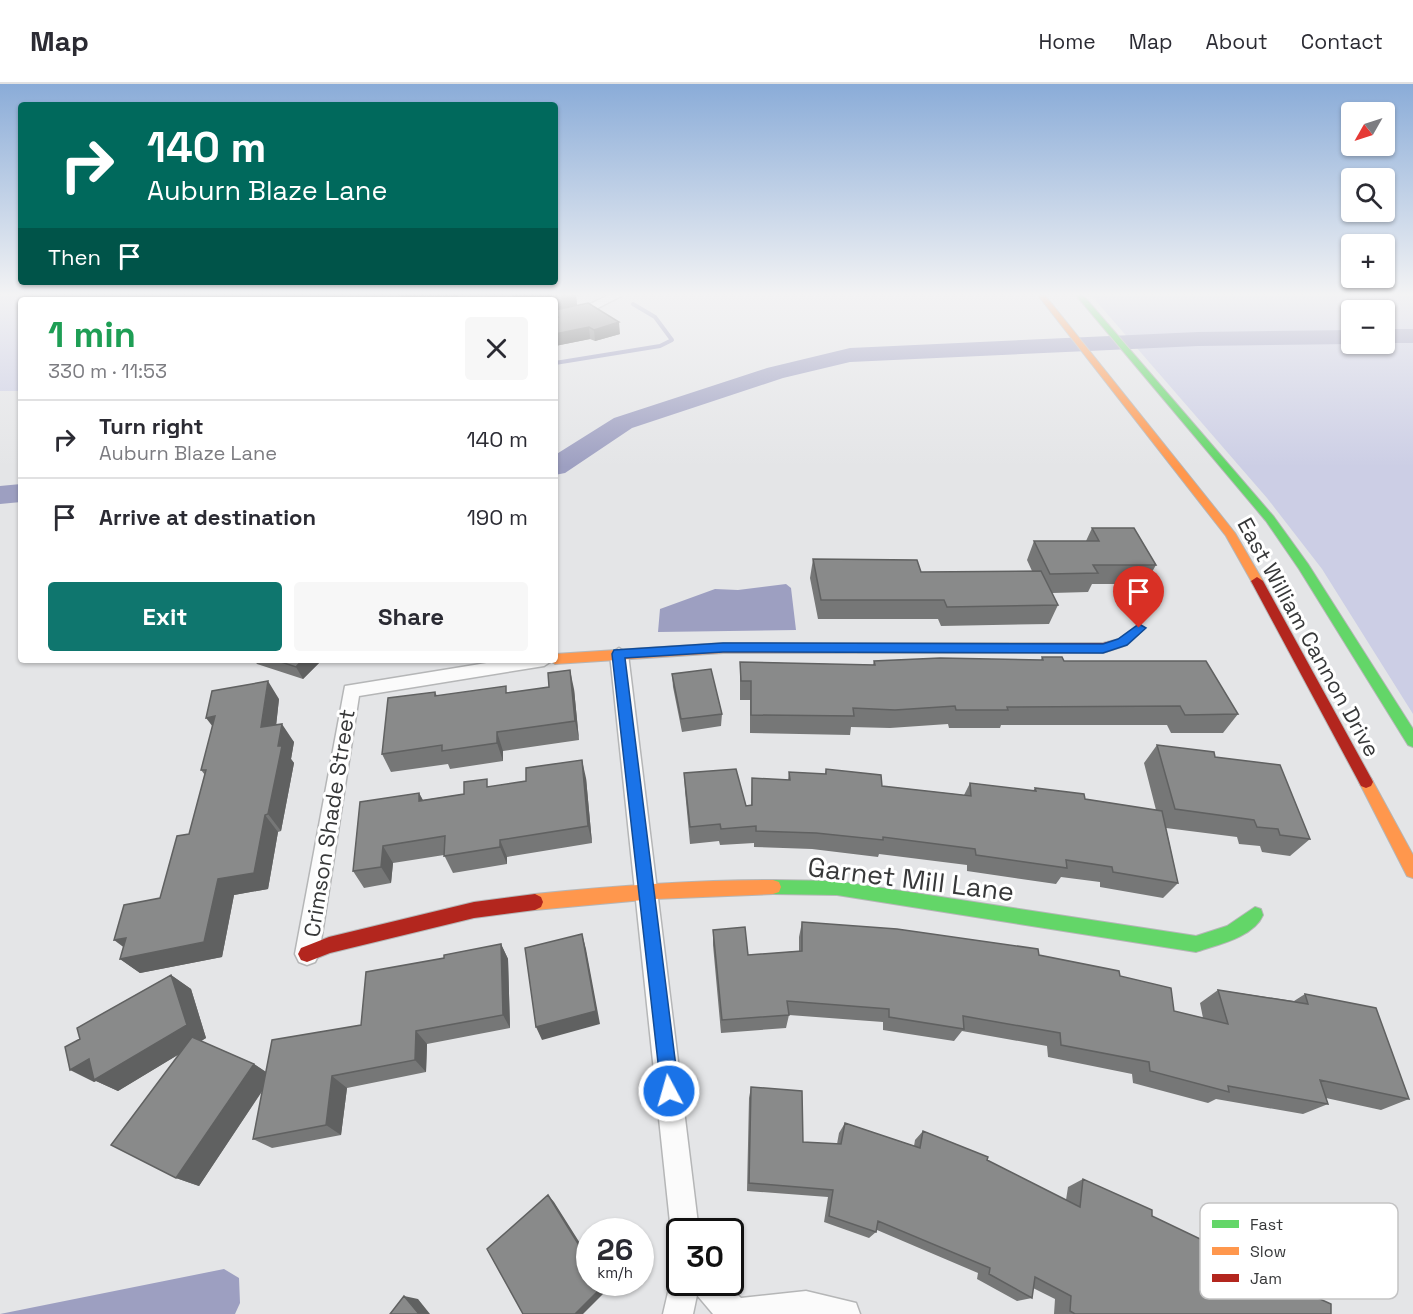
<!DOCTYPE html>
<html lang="en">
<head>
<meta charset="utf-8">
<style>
  body { margin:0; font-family:"Space Grotesk",sans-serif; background:#f7f7f7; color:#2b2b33; height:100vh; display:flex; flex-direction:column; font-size:22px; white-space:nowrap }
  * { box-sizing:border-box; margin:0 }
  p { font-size:20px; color:#7c7c81 }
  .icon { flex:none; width:33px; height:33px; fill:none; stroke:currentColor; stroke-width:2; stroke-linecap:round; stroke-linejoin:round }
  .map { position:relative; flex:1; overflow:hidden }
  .sheet { position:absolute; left:18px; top:213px; width:540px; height:366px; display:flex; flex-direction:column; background:#fff; border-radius:6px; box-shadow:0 2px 4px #0004 }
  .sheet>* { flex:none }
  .guide { position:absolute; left:18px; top:18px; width:540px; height:183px; border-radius:6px; box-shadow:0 2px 4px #0004; background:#00695c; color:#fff; overflow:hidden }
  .needle { width:39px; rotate:231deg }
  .fabs { position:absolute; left:1341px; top:18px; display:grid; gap:12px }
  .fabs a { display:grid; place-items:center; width:54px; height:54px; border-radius:6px; background:#fff; box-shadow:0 2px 4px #0004; font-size:30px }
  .speed { position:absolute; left:576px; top:1134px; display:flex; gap:12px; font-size:30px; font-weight:700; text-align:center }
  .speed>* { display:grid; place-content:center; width:78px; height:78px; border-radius:50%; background:#fff; box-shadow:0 2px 4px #0004; line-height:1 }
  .speed small { font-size:15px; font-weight:400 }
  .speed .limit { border:3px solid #111; border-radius:9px; background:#fff; color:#111 }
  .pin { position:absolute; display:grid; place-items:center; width:51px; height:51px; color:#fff; margin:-62px -26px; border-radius:50% 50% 50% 0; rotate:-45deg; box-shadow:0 0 6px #0007 }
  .pin .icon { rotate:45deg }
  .me { position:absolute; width:66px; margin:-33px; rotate:354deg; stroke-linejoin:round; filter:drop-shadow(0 0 4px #0008) }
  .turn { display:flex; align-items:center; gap:21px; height:126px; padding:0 30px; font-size:27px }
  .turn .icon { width:78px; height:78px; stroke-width:2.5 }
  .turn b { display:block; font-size:42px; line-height:51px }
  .then { display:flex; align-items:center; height:57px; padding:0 30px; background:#0003; gap:12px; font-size:22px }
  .round { display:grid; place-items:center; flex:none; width:63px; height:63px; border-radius:6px; background:#f7f7f7 }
  .head { display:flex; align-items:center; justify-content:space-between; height:102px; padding:0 30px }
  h1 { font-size:36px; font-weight:700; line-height:45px; color:#1e9e55 }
  .cta { display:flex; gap:12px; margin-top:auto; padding:12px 30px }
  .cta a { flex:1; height:69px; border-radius:6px; background:#0f766e; color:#fff; font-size:24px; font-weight:700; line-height:69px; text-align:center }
  .cta a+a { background:#f7f7f7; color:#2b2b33 }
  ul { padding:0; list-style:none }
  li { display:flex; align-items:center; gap:18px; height:78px; padding:0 30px; border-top:2px solid #e1e1e2 }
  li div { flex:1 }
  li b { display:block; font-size:22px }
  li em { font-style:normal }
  header { display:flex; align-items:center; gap:36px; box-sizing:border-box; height:84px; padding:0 30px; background:#fff; border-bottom:2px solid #e1e1e2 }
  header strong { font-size:28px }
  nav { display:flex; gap:33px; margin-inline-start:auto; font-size:21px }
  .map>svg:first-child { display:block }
  .green { fill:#cccee5; fill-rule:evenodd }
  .water { fill:#9d9fc1 }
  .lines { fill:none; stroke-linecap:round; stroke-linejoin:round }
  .stream { stroke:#9d9fc1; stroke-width:4 }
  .river { fill:#9d9fc1; fill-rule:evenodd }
  .street-casing { stroke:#b5b6b7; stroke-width:3 }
  .fast-casing { stroke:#b5b6b7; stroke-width:2 }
  .slow-casing { stroke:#b5b6b7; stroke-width:2 }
  .jam-casing { stroke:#b5b6b7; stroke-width:2 }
  .street { fill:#fbfbfb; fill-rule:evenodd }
  .fast { fill:#63d668; fill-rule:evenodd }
  .slow { fill:#ff974d; fill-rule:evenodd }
  .jam { fill:#b3261e; fill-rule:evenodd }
  .wall { fill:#767777 }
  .shaded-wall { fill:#606161 }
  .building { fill:#898a8a; stroke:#606161; stroke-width:1.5 }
  .route { fill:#1a73e8; stroke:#114b97; stroke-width:1.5 }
  .labels { text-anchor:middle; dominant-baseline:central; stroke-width:6; stroke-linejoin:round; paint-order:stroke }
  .street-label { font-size:22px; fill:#373839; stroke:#fff }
  .near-street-label { font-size:27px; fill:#373839; stroke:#fff }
  .key { fill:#fff; stroke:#c3c3c4; stroke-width:1.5 }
  .key-label { font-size:16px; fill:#373839 }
</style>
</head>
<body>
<header>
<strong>Map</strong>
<nav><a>Home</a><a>Map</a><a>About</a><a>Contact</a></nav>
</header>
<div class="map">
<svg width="1413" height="1230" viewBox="0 0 1413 1230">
  <rect width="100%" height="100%" fill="#e4e5e7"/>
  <path class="green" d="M0,210H343L338,216H21V307H0Z
    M1090,210H1413V630L1322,485L1267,414ZM1352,226H1384V260H1352Z"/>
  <path class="water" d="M786,500L791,504L796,546L658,548L660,525L715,505L738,506Z
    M224,1185L239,1194L240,1219L235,1230H0Z"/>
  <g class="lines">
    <path class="stream" d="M555,279L660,262L672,256L655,233L633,220"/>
    <path class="river" d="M1384,245H1413V259H1384Z
      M1352,246V260L1198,262L850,278L783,294L632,344L565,389L555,391V371L614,334L767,284L850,264L1198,248Z
      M21,400V418L0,420V402Z"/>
    <g class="street-casing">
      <path id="street" d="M474,210H486L492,216H481Z
        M611,210H625L594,226L555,236V230L586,222Z
        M619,564L628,570L699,1148H680V1160L675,1158L671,1148L610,570Z
        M505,576H553L544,582L359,612L319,870L315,878L307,881L299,878L295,870L345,602Z
        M680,1185V1198H724L741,1214L806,1207L856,1219L860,1230H713L697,1211L693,1230H663L673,1187Z"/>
    </g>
    <g class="fast-casing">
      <path id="fast" d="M1075,210H1082L1274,433L1308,480L1413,645V663L1408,661L1299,485L1266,437Z
        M773,796L837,797L1196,852L1227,842L1255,823L1261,825L1263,831C1254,853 1217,861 1196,868L837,811L773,810L767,808L765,803L767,798Z"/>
    </g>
    <g class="slow-casing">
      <path id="slow" d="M1037,210H1044L1235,449L1263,497L1261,500H1253L1226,452Z
        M723,559H964L970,564L964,569H723L555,580L549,576H555V570Z
        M1366,692L1371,694L1413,771V794L1407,792L1359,698L1361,694Z
        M773,796L779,798L781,803L779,808L773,810L654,815L535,826L529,823L527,818L529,813L535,810C614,802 693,796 773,796Z"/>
    </g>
    <g class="jam-casing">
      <path id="jam" d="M1257,493L1263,497L1371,694L1373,698L1371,702L1366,704L1361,702L1251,497Z
        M1139,540L1145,544L1127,561L1103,569H964L958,564L964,559H1103L1119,555Z
        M535,810L541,813L543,818L541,823L535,826L474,834L330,869L307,878L301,876L298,870L301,864L329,853L474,818Z"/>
    </g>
    <use href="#street" class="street"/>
    <use href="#fast" class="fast"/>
    <use href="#slow" class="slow"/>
    <use href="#jam" class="jam"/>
  </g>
  <path class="wall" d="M397,210H456L460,216H412L411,213L404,215Z
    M509,210H574L576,211L577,221L620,250L595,257L590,255L555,262V216H519Z
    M1092,444L1156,481L1145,500H1092L1088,508L1052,509L1058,521L1049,540L941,542L938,535H818L810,494L813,475L921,488L1032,487L1027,476L1034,457H1086Z
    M1042,573L1064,577L1238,630L1223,649H1171L1167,641H1001L1000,644H949L948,640L890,644L851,643L850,651L750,649V616H740V578L873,581L874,577L1041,576Z
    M254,576H322L303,595L257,580Z
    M672,590L722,630L721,642L682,648L673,603Z
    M574,605L579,656L503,667V677L450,685L448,680L391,688L382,670L435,608L437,612L508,609Z
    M279,615L276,641L294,658L291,675L294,679L281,747L278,748L268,805L234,811L222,873L140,889L120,875L160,814L189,750L205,691L201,686Z
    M1157,661L1215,673L1310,755L1290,772L1262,768L1260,762L1239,760L1237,753L1166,744L1178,799L1163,814L1100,803V798L1061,793L1056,800L967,787V781L879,770L878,773L812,765L754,763V759L720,761L719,757L690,760L685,707L684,689L746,722L751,721L752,694L788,696L789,688L825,690L826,685L882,702L964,711L970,699L1033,707L1035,704L1085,715L1156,726L1144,679Z
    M586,694L592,759L507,773V780L453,789L444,771L393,779L391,799L364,804L353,787L419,709L423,716L464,710L490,703Z
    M802,838L1039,871L1120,892L1174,927L1203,934L1200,919L1218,906L1294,917L1305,910L1409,1015L1381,1026L1326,1014L1328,1020L1303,1030L1216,1015L1208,1019L1133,999L1132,990L1048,973L1047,962L962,947L954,957L883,946V938L789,931L786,944L721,949L713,861V846L748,871L799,867V853Z
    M501,860L508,875L510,944L427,960L426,988L347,1004L341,1051L272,1064L253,1055L263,1006L199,1102L176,1094L179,970L118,1007L96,997L94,998L80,955L171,891L191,905L206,954L201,957L254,980L266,988L361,941L444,874Z
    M751,1003L803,1058L837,1060L839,1049L845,1039L914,1062L915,1056L923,1047L987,1076L1066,1116L1068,1103L1083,1095L1240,1179L1331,1230H1054L1055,1215L1033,1204L1032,1214L1017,1217L977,1195L978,1189L877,1146L876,1148L869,1154L824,1138L828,1113L747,1107L749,1014Z"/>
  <path class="shaded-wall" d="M403,210H410L411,213L404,215Z
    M576,211L577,222L555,228V217Z
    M619,238L620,250L595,257L594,246Z
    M589,243L590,255L555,262V250Z
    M302,576H322L303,595L296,583Z
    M570,586L574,605L579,656L575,637Z
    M268,597L279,615L274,661L261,643Z
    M215,632L220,652L206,634Z
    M282,640L294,658L291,675L294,679L281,747L268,730Z
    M497,648L503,667V677L497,659Z
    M582,676L586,694L592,759L588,742Z
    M419,709L428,727L419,717Z
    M265,731L278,748L268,805L234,811L222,873L140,889L120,875Z
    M500,756L507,773V780L500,763Z
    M383,762L393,779L391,799L381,783Z
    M582,850L586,865L600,940L542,956L536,943Z
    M126,854L134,871L114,856Z
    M501,860L508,875L510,944L503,931Z
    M171,891L191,905L206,954L118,1007L96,997L94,998L70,986Z
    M416,947L427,960L426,988L415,976Z
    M254,980L272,992L199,1102L176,1094Z
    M332,992L347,1004L341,1051L326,1041Z
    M548,1111L554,1118L590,1175V1179Z
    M602,1198H604L608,1205L583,1230H575Z
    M404,1212L418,1215L430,1230H419Z"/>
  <path class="building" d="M412,210H456L460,216H415Z
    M524,210H574L576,211L555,217L532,216Z
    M588,219L619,238L594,246L589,243L555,250V234L558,233L555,231V226Z
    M1092,444H1134L1156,481H1093L1098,489L1050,490L1034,457H1099Z
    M813,475L917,476L921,488L1041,487L1058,521L947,523L944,516H821Z
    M1042,573H1062L1064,577H1206L1238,630L1185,631L1180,622L1007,623L1008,626H956L955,622L895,626L853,624L854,632L751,631V597H741L740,578L875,581L874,577L940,574L1043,576Z
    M275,576H302L296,583Z
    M711,585L722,630L681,635L672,590Z
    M570,586L575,637L497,648V659L442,667V661L382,670L388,614L435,608V612L506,602V609L549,603L548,589Z
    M268,597L261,643L282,640L278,662H282L268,730L265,731L254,789L218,795L204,858L120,875L126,854L114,856L124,821L160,814L177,752L189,750L206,686H201L215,632L206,634L212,607Z
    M1157,661L1214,668L1215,673L1280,681L1310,755L1280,751L1278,745L1257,743L1254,736L1175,725Z
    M582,676L588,742L500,756V763L444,772L445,752L383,762L381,783L353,787L360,718L419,709V717L464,710V698L487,695V703L526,697V684Z
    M736,685L746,722L752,721V694L790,696L789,688L826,690V685L881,691L882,702L971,712L970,699L1036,707L1035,704L1084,710L1085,715L1162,727L1178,799L1113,788L1112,783L1066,776L1067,784L976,771L975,765L883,753V756L816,749L756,747V742L721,745L720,740L690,743L684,689Z
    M802,838L897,845L1038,865L1039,871L1119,887L1120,892L1171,904L1174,927L1228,940L1218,906L1308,920L1305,910L1376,924L1409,1015L1320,996L1328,1020L1228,1002L1229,1008L1150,987L1149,978L1061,961L1060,949L963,932L964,945L889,933V925L787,917L789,931L722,936L713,846L745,843L748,871L802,867Z
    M582,850L596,927L536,943L525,864Z
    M501,860L503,931L416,947L415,976L332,992L326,1041L253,1055L272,956L361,941L366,888L444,874V871Z
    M171,891L187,941L94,996L89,975L70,986L65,963L80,955L77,944Z
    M192,953L254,980L176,1094L111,1061Z
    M751,1003L802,1007L803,1058L841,1060L845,1039L920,1064L923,1047L988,1073L987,1076L1080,1123L1083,1095L1152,1126V1132L1240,1174V1179L1331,1220V1230H1075L1070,1227L1071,1212L1035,1193L1032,1214L989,1190L990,1184L878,1137L876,1148L829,1132L833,1106L749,1099Z
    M548,1111L590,1179V1198H602L604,1201L575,1230H523L487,1165Z
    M404,1212L419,1230H390Z"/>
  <linearGradient id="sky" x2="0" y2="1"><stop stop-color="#8aacd8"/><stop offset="0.55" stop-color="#f3f3f4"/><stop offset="1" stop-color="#f3f3f4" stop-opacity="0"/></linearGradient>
  <rect width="1413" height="383" fill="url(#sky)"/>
  <path class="route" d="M1139,540L1146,544L1127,561L1103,569L723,568L625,574L679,1007L676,1014L669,1017L662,1014L612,570L614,566L723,559L1103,560L1118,555Z"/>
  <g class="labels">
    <g class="street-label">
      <text transform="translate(1309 553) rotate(61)">East William Cannon Drive</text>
      <text transform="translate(329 739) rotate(-81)">Crimson Shade Street</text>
    </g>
    <g class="near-street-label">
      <text transform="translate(911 795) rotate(7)">Garnet Mill Lane</text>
    </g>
  </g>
  <rect x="1200" y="1119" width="198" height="96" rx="9" class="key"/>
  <rect x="1212" y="1136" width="27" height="8" fill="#63d668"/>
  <rect x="1212" y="1163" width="27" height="8" fill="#ff974d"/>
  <rect x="1212" y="1190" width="27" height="8" fill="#b3261e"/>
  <g class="key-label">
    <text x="1250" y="1146">Fast</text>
    <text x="1250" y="1173">Slow</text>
    <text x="1250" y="1200">Jam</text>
  </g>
</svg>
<div class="fabs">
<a><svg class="needle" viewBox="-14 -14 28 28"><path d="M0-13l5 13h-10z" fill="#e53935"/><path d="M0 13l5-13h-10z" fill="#7c7c81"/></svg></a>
<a><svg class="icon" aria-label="search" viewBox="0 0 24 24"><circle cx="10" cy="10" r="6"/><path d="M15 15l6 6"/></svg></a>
<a>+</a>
<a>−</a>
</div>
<div class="speed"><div>26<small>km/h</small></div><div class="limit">30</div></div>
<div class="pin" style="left:1139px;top:544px;background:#d93025"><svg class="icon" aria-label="arrive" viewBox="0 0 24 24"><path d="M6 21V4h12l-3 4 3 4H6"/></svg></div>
<svg class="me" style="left:669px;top:1007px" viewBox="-20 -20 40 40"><circle r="17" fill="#1a73e8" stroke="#fff" stroke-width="3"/><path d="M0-11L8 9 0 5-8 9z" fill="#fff"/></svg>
<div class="guide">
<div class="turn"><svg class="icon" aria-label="right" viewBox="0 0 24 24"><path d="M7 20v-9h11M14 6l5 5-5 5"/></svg><div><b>140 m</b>Auburn Blaze Lane</div></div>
<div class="then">Then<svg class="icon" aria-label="arrive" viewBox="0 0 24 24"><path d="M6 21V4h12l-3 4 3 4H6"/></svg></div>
</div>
<section class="sheet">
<div class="head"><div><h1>1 min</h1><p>330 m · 11:53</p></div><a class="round"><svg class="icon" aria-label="close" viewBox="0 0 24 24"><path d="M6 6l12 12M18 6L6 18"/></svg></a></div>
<ul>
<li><svg class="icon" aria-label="right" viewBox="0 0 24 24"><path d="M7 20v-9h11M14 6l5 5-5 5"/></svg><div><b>Turn right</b><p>Auburn Blaze Lane</p></div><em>140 m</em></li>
<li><svg class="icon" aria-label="arrive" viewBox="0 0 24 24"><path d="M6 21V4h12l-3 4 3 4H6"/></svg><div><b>Arrive at destination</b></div><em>190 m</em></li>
</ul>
<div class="cta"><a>Exit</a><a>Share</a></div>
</section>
</div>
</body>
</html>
